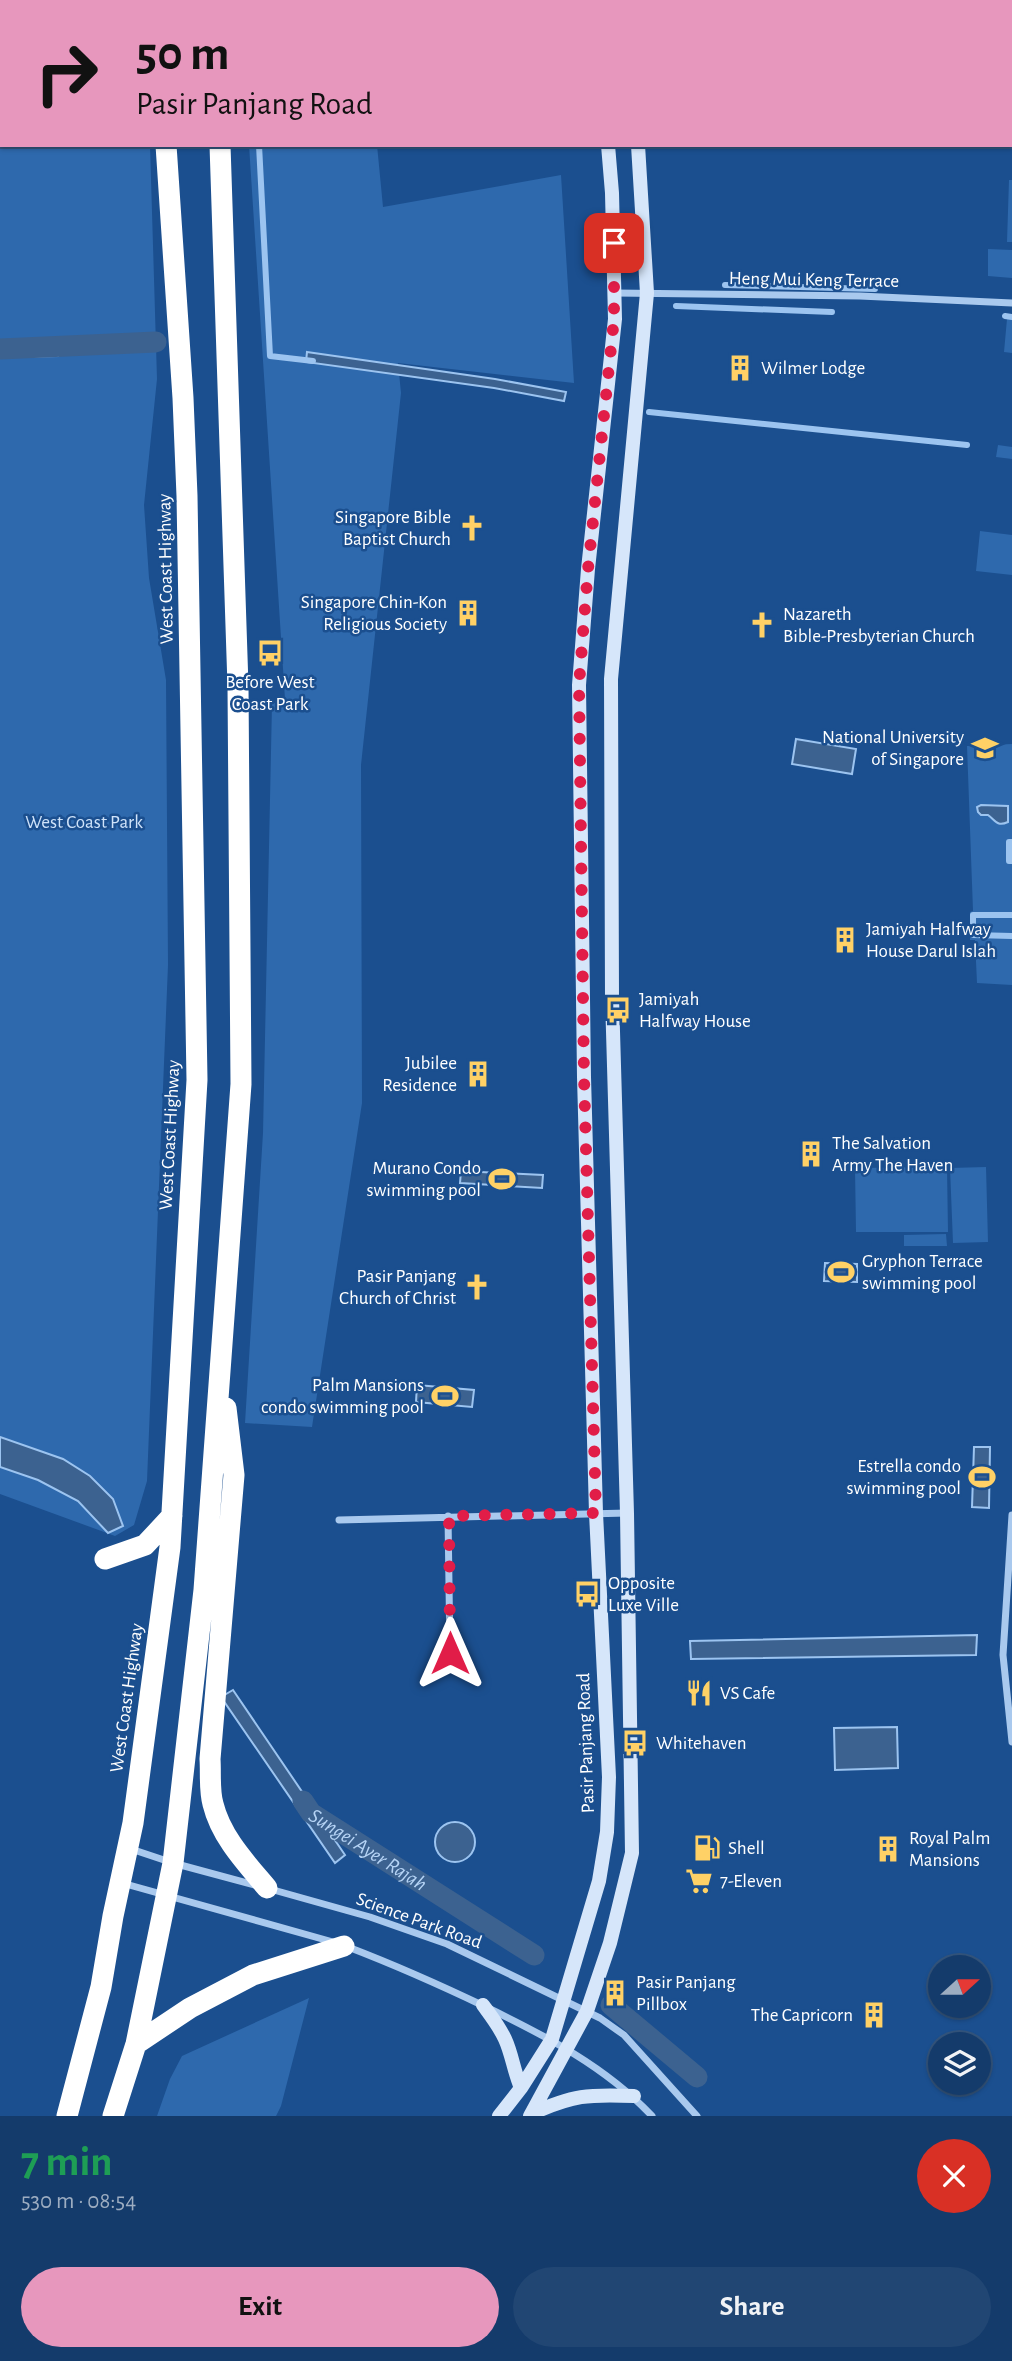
<!DOCTYPE html>
<html lang="en">
<head>
<meta charset="utf-8">
<style>
  body { margin:0; font-family:"Alegreya Sans",sans-serif; background:#214673; color:#f1f3f6; height:100vh; display:flex; flex-direction:column; font-size:26px; white-space:nowrap }
  * { box-sizing:border-box; margin:0 }
  p { font-size:23px; color:#9dadc1 }
  .icon { flex:none; width:38px; height:38px; fill:none; stroke:currentColor; stroke-width:2; stroke-linecap:round; stroke-linejoin:round }
  .map { position:relative; height:2116px; overflow:hidden }
  .sheet { display:flex; flex-direction:column; background:#143b6b; flex:1 }
  .sheet>* { flex:none }
  .top-card { position:absolute; left:0px; top:0px; width:1013px; height:147px; box-shadow:0 2px 5px #0004,0 0 0 2px #33557e; background:#e797bd; color:#111; overflow:hidden }
  .needle { width:46px; rotate:69deg }
  .buttons { position:absolute; left:928px; top:1955px; display:grid; gap:14px }
  .buttons a { display:grid; place-items:center; width:63px; height:63px; border-radius:50%; background:#143b6b; box-shadow:0 2px 5px #0004,0 0 0 2px #33557e; font-size:35px }
  .pin { position:absolute; display:grid; place-items:center; width:60px; height:60px; color:#fff; margin:-30px; border-radius:14px; box-shadow:0 4px 10px #0006 }
  .me { position:absolute; width:77px; margin:-38px; rotate:0deg; stroke-linejoin:round; filter:drop-shadow(0 0 5px #0008) }
  .turn { display:flex; align-items:center; gap:24px; height:147px; padding:0 21px; font-size:32px }
  .turn .icon { width:91px; height:91px; stroke-width:2.5 }
  .turn b { display:block; font-size:49px; line-height:60px }
  .round { display:grid; place-items:center; flex:none; width:74px; height:74px; border-radius:37px; background:#214673 }
  .headline { display:flex; align-items:center; justify-content:space-between; height:119px; padding:0 21px }
  h1 { font-size:42px; font-weight:700; line-height:52px; color:#1e9e55 }
  .button { display:flex; gap:14px; margin-top:auto; padding:14px 21px }
  .button a { flex:1; height:80px; border-radius:42px; background:#e797bd; color:#111; font-size:28px; font-weight:700; line-height:80px; text-align:center }
  .button a+a { background:#214673; color:#f1f3f6 }
  .map>svg:first-child { display:block }
  .green { fill:#2e69ad }
  .water { fill:#3c6290; stroke:#9cc4f0; stroke-width:2 }
  .lines { fill:none; stroke-linecap:round; stroke-linejoin:round }
  .stream { stroke:#9cc4f0; stroke-width:6 }
  .canal { stroke:#3c6290; stroke-width:21 }
  .street { stroke:#a9c9ee; stroke-width:7 }
  .secondary { stroke:#d6e6fa; stroke-width:14 }
  .highway { stroke:#fff; stroke-width:21 }
  .route { stroke:#e11d48; stroke-width:12; stroke-dasharray:0 21.6 }
  .labels { text-anchor:middle; dominant-baseline:central; stroke-width:5; stroke-linejoin:round; paint-order:stroke }
  .street-label { font-size:19px; fill:#fff; stroke:#1b4f8f }
  .poi-label { font-size:19px; fill:#fff; stroke:#1b4f8f; text-anchor:start }
  .park-label { font-size:19px; fill:#cfe3fa; stroke:#1b4f8f }
  .water-label { font-size:21px; font-style:italic; fill:#b5d3f5; stroke:#1b4f8f }
</style>
</head>
<body>
<div class="map">
<svg width="1012" height="2116" viewBox="0 0 1012 2116">
  <rect width="100%" height="100%" fill="#1b4f8f"/>
  <path class="green" d="M0,0H146L2,2V145H150L157,379L144,505L149,578L166,680L168,965L147,1481L134,1525L115,1536L0,1494Z
    M239,0H360V2H239Z
    M249,145H377L383,207L561,175L574,383L398,363L401,393L361,765L362,1103L312,1427L245,1423L263,1133L272,704L285,699Z
    M1009,180H1012V242H1007Z
    M988,249L1012,250V278L988,276Z
    M1007,319H1012V353L1004,352Z
    M998,445L1012,447V459L996,457Z
    M980,531L1012,535V575L976,571Z
    M1012,744V985L977,983L975,940H970V912L973,911L967,746Z
    M947,1167L948,1232H856L855,1168Z
    M986,1167L988,1242L953,1243L950,1168Z
    M946,1234L947,1246H904V1235Z
    M309,1998L281,2106L276,2116H157L170,2079L182,2056Z"/>
  <path class="water" d="M8,341H59L58,356L8,357Z
    M307,352L495,379L566,392L564,401L494,388L306,362Z
    M796,739L856,749L852,774L792,764Z
    M981,805L1008,806V822C997,827 996,821 988,815H981L978,812L977,807Z
    M461,1171L543,1175L542,1188L460,1183Z
    M825,1263L857,1264V1282L824,1281Z
    M417,1385L474,1390L472,1407L416,1402Z
    M0,1437L63,1459L90,1476L113,1499L123,1526L108,1533L78,1501L38,1480L0,1467Z
    M974,1447H990L989,1508L972,1507Z
    M977,1635L976,1655L691,1659L690,1641Z
    M233,1690L345,1855L335,1863L221,1697Z
    M897,1727L898,1768L835,1770L834,1728Z
    M435 1842a20 20 0 1 1 40 0a20 20 0 1 1-40 0Z"/>
  <g class="lines">
    <path class="stream" d="M251,0V2
      M259,145L270,356L313,361
      M725,285L875,289
      M676,306L832,312
      M1005,316L1012,317
      M649,412L967,445
      M1012,842H1009V861H1012
      M1012,915H973V935L1012,936"/>
    <g class="canal">
      <path d="M0,349L156,342"/>
      <path id="s1" d="M303,1801L311,1813L534,1955"/>
      <path d="M611,2005L697,2077"/>
    </g>
    <path class="street" d="M615,293L860,296L1012,303
      M1012,1515L1003,1655L1012,1742
      M448,1516L450,1653
      M339,1520L627,1513
      M128,1848L173,1863L258,1886
      M122,1883L333,1942
      M270,1889L370,1917L447,1944L600,2018L624,2035L697,2116
      M348,1947C395,1965 440,1985 486,2007C546,2036 606,2067 652,2116"/>
    <path class="secondary" d="M598,0V2
      M626,0V2
      M483,2005C491,2016 499,2026 505,2039C512,2054 514,2072 521,2088
      M531,2114C573,2095 588,2094 634,2096
      M499,2116L521,2088L552,2039L599,1881L607,1832L609,1777L596,1513L584,1077L579,685L588,569L615,319L612,193L608,145
      M530,2116L587,2011L610,1943L632,1853L627,1513L612,997L611,679L647,293L638,145"/>
    <path class="highway" d="M159,0V2
      M215,0V2
      M226,1408L234,1475L210,1759C211,1773 209,1790 213,1804C221,1837 246,1863 267,1888
      M105,1559L145,1545L172,1516
      M136,2044L190,2008L253,1975L344,1946
      M67,2116L101,1987L113,1916L133,1823L170,1547L197,1080L187,496L183,398L166,145
      M113,2116L136,2044L173,1863L204,1590L241,1084L238,686L220,145"/>
  </g>
  <g class="lines">
    <path class="route" d="M450,1653L449,1516L596,1513L584,1077L579,685L588,569L614,319V243"/>
  </g>
  <defs>
    <g id="building-bare" transform="scale(2.1)"><path d="M-4-6H4V6H1V3H-1V6H-4ZM-2.5-4.3h1.7v1.8h-1.7ZM.8-4.3h1.7v1.8H.8ZM-2.5-1h1.7V.8h-1.7ZM.8-1h1.7V.8H.8Z" fill="#ffd166" stroke="#1b4f8f" stroke-width="2.5" paint-order="stroke"/></g>
    <g id="church-bare" transform="scale(2.1)"><path d="M-1.2-6h2.4v3.5h3.3v2.4h-3.3V6h-2.4V-.1h-3.3v-2.4h3.3Z" fill="#ffd166" stroke="#1b4f8f" stroke-width="2.5" paint-order="stroke"/></g>
    <g id="bus-bare" transform="scale(2.1)"><path d="M-5-6H5V4H4V6H2V4H-2V6H-4V4H-5ZM-3.5-4V0h7V-4ZM-3.5 1.2v1.5H-2V1.2ZM2 1.2v1.5H3.5V1.2Z" fill="#ffd166" stroke="#1b4f8f" stroke-width="2.5" paint-order="stroke"/></g>
    <g id="university-bare" transform="scale(2.1)"><path d="M0-5L7-2L0 1L-7-2ZM-4 1L0 2.5L4 1V4Q0 6-4 4Z" fill="#ffd166" stroke="#1b4f8f" stroke-width="2.5" paint-order="stroke"/></g>
    <g id="stadium-bare" transform="scale(2.1)"><path d="M0-5a6.5 5 0 1 0 0 10a6.5 5 0 1 0 0-10ZM-3.5-1.8h7v3.6h-7Z" fill="#ffd166" stroke="#1b4f8f" stroke-width="2.5" paint-order="stroke"/></g>
    <g id="restaurant-bare" transform="scale(2.1)"><path d="M-5-6h1v4h1v-4h1v4h1v-4h1v5L-1.5 .5V6h-2V.5L-5-1ZM5-6V6H3V1.5H1.5Q1.5-4 5-6Z" fill="#ffd166" stroke="#1b4f8f" stroke-width="2.5" paint-order="stroke"/></g>
    <g id="fuel-bare" transform="scale(2.1)"><path d="M-5.5-6h7V0h2V4h1.3V-2.5L3-4.5l.8-.8L6-3V5H2.5V1h-1V6h-7ZM-4.2-4.7v3.2H.2V-4.7Z" fill="#ffd166" stroke="#1b4f8f" stroke-width="2.5" paint-order="stroke"/></g>
    <g id="supermarket-bare" transform="scale(2.1)"><path d="M-6-5.5h2.5l.6 2H6L4.5 2H-2.5L-4.4-4H-6ZM-1.5 3.2a1.3 1.3 0 1 0 .1 0ZM3 3.2a1.3 1.3 0 1 0 .1 0Z" fill="#ffd166" stroke="#1b4f8f" stroke-width="2.5" paint-order="stroke"/></g>
  </defs>
  <g fill-rule="evenodd">
    <use href="#building-bare" x="740" y="368"/>
    <use href="#church-bare" x="472" y="528"/>
    <use href="#building-bare" x="468" y="613"/>
    <use href="#church-bare" x="762" y="625"/>
    <use href="#bus-bare" x="270" y="653"/>
    <use href="#university-bare" x="985" y="748"/>
    <use href="#building-bare" x="845" y="940"/>
    <use href="#bus-bare" x="618" y="1010"/>
    <use href="#building-bare" x="478" y="1074"/>
    <use href="#building-bare" x="811" y="1154"/>
    <use href="#stadium-bare" x="502" y="1179"/>
    <use href="#stadium-bare" x="841" y="1272"/>
    <use href="#church-bare" x="477" y="1287"/>
    <use href="#stadium-bare" x="445" y="1396"/>
    <use href="#stadium-bare" x="982" y="1477"/>
    <use href="#bus-bare" x="587" y="1594"/>
    <use href="#restaurant-bare" x="699" y="1693"/>
    <use href="#bus-bare" x="635" y="1743"/>
    <use href="#fuel-bare" x="707" y="1848"/>
    <use href="#building-bare" x="888" y="1849"/>
    <use href="#supermarket-bare" x="699" y="1881"/>
    <use href="#building-bare" x="615" y="1993"/>
    <use href="#building-bare" x="874" y="2015"/>
  </g>
  <g class="labels">
    <g class="street-label">
      <text transform="translate(814 280) rotate(1)">Heng Mui Keng Terrace</text>
      <text transform="translate(166 569) rotate(-91)">West Coast Highway</text>
      <text transform="translate(170 1135) rotate(-87)">West Coast Highway</text>
      <text transform="translate(127 1698) rotate(-82)">West Coast Highway</text>
      <text transform="translate(586 1743) rotate(-92)">Pasir Panjang Road</text>
      <text transform="translate(419 1921) rotate(20)">Science Park Road</text>
    </g>
    <g class="poi-label">
      <text x="761" y="368">Wilmer Lodge</text>
      <text x="451" y="517" text-anchor="end">Singapore Bible<tspan x="451" dy="22">Baptist Church</tspan></text>
      <text x="447" y="602" text-anchor="end">Singapore Chin-Kon<tspan x="447" dy="22">Religious Society</tspan></text>
      <text x="783" y="614">Nazareth<tspan x="783" dy="22">Bible-Presbyterian Church</tspan></text>
      <text x="270" y="682" text-anchor="middle">Before West<tspan x="270" dy="22">Coast Park</tspan></text>
      <text x="964" y="737" text-anchor="end">National University<tspan x="964" dy="22">of Singapore</tspan></text>
      <text x="866" y="929">Jamiyah Halfway<tspan x="866" dy="22">House Darul Islah</tspan></text>
      <text x="639" y="999">Jamiyah<tspan x="639" dy="22">Halfway House</tspan></text>
      <text x="457" y="1063" text-anchor="end">Jubilee<tspan x="457" dy="22">Residence</tspan></text>
      <text x="832" y="1143">The Salvation<tspan x="832" dy="22">Army The Haven</tspan></text>
      <text x="481" y="1168" text-anchor="end">Murano Condo<tspan x="481" dy="22">swimming pool</tspan></text>
      <text x="862" y="1261">Gryphon Terrace<tspan x="862" dy="22">swimming pool</tspan></text>
      <text x="456" y="1276" text-anchor="end">Pasir Panjang<tspan x="456" dy="22">Church of Christ</tspan></text>
      <text x="424" y="1385" text-anchor="end">Palm Mansions<tspan x="424" dy="22">condo swimming pool</tspan></text>
      <text x="961" y="1466" text-anchor="end">Estrella condo<tspan x="961" dy="22">swimming pool</tspan></text>
      <text x="608" y="1583">Opposite<tspan x="608" dy="22">Luxe Ville</tspan></text>
      <text x="720" y="1693">VS Cafe</text>
      <text x="656" y="1743">Whitehaven</text>
      <text x="909" y="1838">Royal Palm<tspan x="909" dy="22">Mansions</tspan></text>
      <text x="728" y="1848">Shell</text>
      <text x="720" y="1881">7-Eleven</text>
      <text x="636" y="1982">Pasir Panjang<tspan x="636" dy="22">Pillbox</tspan></text>
      <text x="853" y="2015" text-anchor="end">The Capricorn</text>
    </g>
    <g class="park-label">
      <text x="84" y="822">West Coast Park</text>
    </g>
    <g class="water-label">
      <text stroke="none"><textPath href="#s1" startOffset="82">Sungei Ayer Rajah</textPath></text>
    </g>
  </g>
</svg>
<div class="buttons">
<a><svg class="needle" viewBox="-14 -14 28 28"><path d="M0-13l5 13h-10z" fill="#e53935"/><path d="M0 13l5-13h-10z" fill="#9dadc1"/></svg></a>
<a><svg class="icon" aria-label="layers" viewBox="0 0 24 24"><path d="M12 4l9 5-9 5-9-5zM3 14l9 5 9-5"/></svg></a>
</div>
<div class="pin" style="left:614px;top:243px;background:#d93025"><svg class="icon" aria-label="arrive" viewBox="0 0 24 24"><path d="M6 21V4h12l-3 4 3 4H6"/></svg></div>
<svg class="me" style="left:450px;top:1653px" viewBox="-20 -20 40 40"><path d="M0-17L14 15 0 8-14 15z" fill="#e11d48" stroke="#fff" stroke-width="4"/></svg>
<div class="top-card">
<div class="turn"><svg class="icon" aria-label="right" viewBox="0 0 24 24"><path d="M7 20v-9h11M14 6l5 5-5 5"/></svg><div><b>50 m</b>Pasir Panjang Road</div></div>
</div>
</div>
<section class="sheet">
<div class="headline"><div><h1>7 min</h1><p>530 m · 08:54</p></div><a class="round" style="background:#d93025;color:#fff"><svg class="icon" aria-label="close" viewBox="0 0 24 24"><path d="M6 6l12 12M18 6L6 18"/></svg></a></div>
<div class="button"><a>Exit</a><a>Share</a></div>
</section>
</body>
</html>
